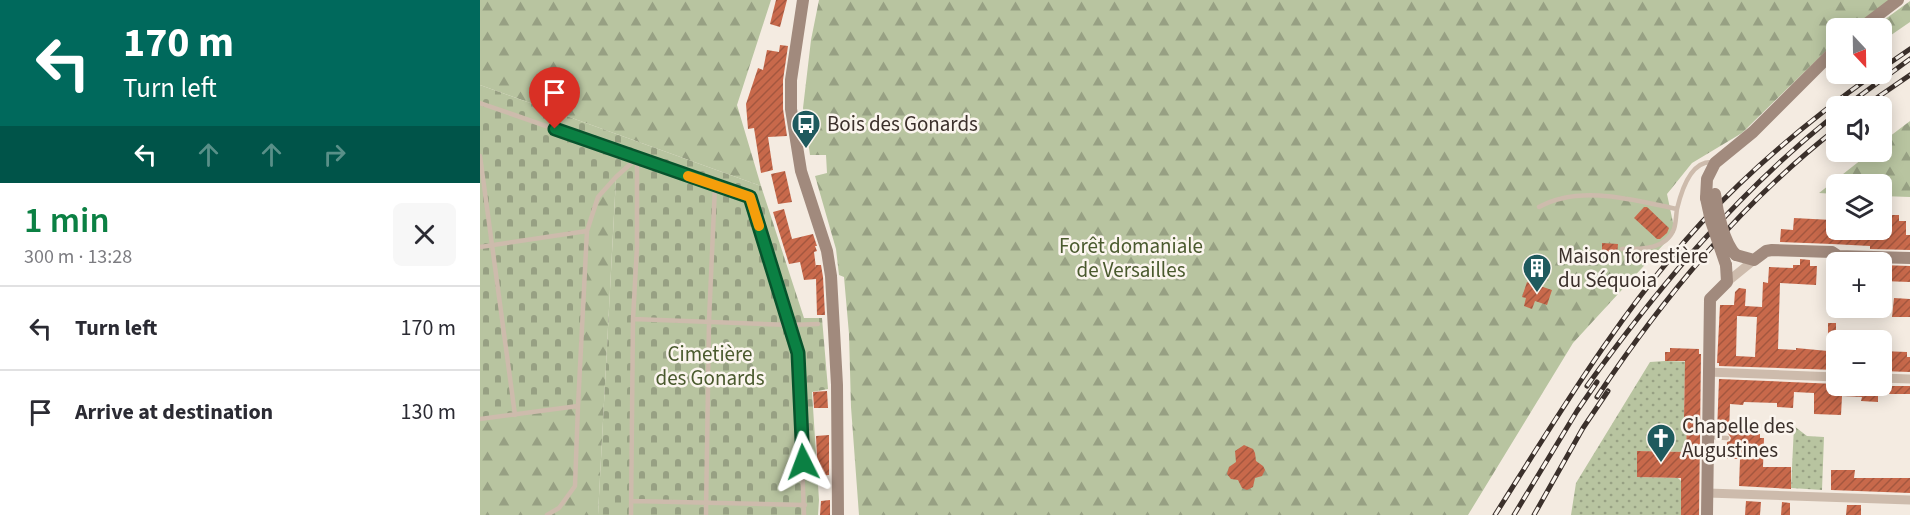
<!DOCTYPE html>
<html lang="en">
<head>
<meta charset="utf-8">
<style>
  body { margin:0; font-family:"Source Sans 3",sans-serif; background:#f7f7f7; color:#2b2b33; height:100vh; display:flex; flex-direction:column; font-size:22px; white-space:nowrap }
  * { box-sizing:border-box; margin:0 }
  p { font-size:20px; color:#7c7c81 }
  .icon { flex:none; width:33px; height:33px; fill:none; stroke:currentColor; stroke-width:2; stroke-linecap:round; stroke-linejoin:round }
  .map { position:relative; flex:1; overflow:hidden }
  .drawer { display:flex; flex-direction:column; background:#fff; width:480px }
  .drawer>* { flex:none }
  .banner { background:#00695c; color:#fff; overflow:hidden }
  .needle { width:39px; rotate:158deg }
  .controls { position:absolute; left:1346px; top:18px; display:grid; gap:12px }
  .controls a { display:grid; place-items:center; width:66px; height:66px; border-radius:9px; background:#fff; box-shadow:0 3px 15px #0003; font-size:30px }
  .pin { position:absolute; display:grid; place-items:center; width:51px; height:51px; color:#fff; margin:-62px -26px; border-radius:50% 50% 50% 0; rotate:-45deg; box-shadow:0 0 6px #0007 }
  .pin .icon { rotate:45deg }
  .me { position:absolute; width:66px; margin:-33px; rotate:357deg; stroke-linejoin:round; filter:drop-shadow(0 0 4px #0008) }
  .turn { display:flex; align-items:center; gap:21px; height:126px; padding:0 24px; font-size:27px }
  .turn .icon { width:78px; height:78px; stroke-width:2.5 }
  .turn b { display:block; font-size:42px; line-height:51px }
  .lanes { display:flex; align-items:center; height:57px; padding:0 24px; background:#0003; justify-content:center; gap:30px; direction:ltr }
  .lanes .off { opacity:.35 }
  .round { display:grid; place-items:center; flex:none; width:63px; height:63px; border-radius:9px; background:#f7f7f7 }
  .overview { display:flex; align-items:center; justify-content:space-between; height:102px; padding:0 24px }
  h1 { font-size:36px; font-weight:600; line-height:45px; color:#0b8043 }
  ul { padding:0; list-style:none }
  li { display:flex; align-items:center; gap:18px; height:84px; padding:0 24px; border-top:2px solid #e1e1e2 }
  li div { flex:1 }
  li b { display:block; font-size:22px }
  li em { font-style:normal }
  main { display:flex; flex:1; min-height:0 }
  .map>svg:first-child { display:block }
  .forest { fill:url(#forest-firs) }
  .cemetery { fill:url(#cemetery-stones) }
  .garden { fill:url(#garden-dots) }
  .building { fill:url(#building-hatch); fill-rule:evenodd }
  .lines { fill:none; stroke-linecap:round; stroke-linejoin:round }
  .lane { stroke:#cdbbac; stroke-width:4.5 }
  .street { stroke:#cdbbac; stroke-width:9 }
  .secondary { stroke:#a18a7d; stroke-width:12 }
  .rail-casing { stroke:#3b302b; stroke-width:5 }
  .rail { stroke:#fbf5ee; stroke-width:3; stroke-dasharray:9; stroke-linecap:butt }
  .secondary-bridge { stroke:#a18a7d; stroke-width:12 }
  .route-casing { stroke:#07532c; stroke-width:15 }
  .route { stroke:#0b8043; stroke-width:10 }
  .slow { stroke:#f59e0b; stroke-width:10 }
  .labels { text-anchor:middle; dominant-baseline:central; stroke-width:5; stroke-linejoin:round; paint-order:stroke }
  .poi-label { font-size:21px; fill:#3b302b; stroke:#fbf5ee; text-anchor:start }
  .park-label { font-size:21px; fill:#4a5a2e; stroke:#fbf5ee }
</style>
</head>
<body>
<main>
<section class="drawer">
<div class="banner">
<div class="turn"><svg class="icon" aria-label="left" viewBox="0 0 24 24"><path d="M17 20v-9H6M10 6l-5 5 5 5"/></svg><div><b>170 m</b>Turn left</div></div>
<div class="lanes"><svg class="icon" aria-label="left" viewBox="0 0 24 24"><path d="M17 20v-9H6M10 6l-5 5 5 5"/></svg><svg class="icon off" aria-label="ahead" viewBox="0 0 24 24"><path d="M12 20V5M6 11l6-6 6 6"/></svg><svg class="icon off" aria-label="ahead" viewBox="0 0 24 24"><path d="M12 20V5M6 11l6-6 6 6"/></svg><svg class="icon off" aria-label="right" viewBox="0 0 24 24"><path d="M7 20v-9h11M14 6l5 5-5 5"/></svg></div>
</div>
<div class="overview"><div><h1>1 min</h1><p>300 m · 13:28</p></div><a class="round"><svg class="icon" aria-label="close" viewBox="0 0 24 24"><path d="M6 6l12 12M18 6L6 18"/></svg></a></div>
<ul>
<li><svg class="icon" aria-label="left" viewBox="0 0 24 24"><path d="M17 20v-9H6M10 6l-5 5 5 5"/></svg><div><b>Turn left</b></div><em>170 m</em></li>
<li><svg class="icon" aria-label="arrive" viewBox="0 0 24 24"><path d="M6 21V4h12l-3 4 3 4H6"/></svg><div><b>Arrive at destination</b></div><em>130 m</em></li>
</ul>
</section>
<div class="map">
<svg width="1430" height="515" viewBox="0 0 1430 515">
  <defs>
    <pattern id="forest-firs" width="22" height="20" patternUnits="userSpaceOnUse" patternTransform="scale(1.5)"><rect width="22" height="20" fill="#b8c4a0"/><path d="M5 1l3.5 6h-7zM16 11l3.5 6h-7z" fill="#97a083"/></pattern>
    <pattern id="cemetery-stones" width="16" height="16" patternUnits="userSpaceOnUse" patternTransform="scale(1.5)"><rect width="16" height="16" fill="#b8c4a0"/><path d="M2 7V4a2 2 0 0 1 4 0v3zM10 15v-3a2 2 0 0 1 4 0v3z" fill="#97a083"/></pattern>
    <pattern id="garden-dots" width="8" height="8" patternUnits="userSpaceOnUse" patternTransform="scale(1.5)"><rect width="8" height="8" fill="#b8c4a0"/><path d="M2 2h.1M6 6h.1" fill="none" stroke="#97a083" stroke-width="1.8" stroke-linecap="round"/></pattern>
    <pattern id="building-hatch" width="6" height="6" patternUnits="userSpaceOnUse" patternTransform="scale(1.5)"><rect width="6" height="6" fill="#c8694b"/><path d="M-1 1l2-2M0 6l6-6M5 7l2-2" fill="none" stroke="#a4573f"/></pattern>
  </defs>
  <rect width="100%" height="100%" fill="#f4ebe1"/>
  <path class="forest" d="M0,0H291L257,105L281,186L0,85Z
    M339,0H1410L1373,28H1356V41L1262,133L1212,163L1187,194L1195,232L1093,343L988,515H379L371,407L369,334L364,277L359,275L356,249L335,176L347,173L346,155H330L323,108L331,40Z
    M1430,1V22L1401,42V28H1393Z
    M1430,121V197L1401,196V184H1356V194L1339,193L1391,152H1401V143Z
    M136,177L118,515H0V419L107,231L118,197Z"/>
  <path class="cemetery" d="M0,85L281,186L324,318H342L348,389L332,392L339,500L338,515H118L136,178L119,197L107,231L98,406L0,419Z"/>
  <path class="garden" d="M1185,361L1216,362L1205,371L1204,418L1214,419L1215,425H1221V431H1207L1206,452L1157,451V477L1198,478L1201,481V515H1091L1096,483L1170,362Z
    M1314,426L1327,436L1344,437L1342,490L1311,488Z"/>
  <path class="building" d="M296,0H307L300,27L290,24Z
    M300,45L308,46L303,80V109L307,136L288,137L293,170L281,173L274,128L268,129L266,104L278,68L283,70L287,50L299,52Z
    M305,171L312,202L298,204L291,174Z
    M1164,207H1167L1189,228L1187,233L1180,239H1177L1154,218Z
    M304,209L312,239L333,234L337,246H335L337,251L334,252L336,268V265H341L343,277L345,315H337L336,279L324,280L320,262L309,264L293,212Z
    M1401,215H1419V221H1426V235H1430V250L1390,249V246L1352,244L1300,242L1301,229L1313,230L1314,218L1352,220V223H1356V230H1370V233L1391,234V230H1401Z
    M1122,243L1138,244L1137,257L1122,256Z
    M1320,259L1330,260V266H1337L1336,285L1300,283L1298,349L1316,350V348L1348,351V323H1356V370L1239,366V363H1237L1240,305H1254L1255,292L1259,288L1266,289L1265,306L1282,307L1283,282L1288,283L1289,267L1313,268V265H1320ZM1257,316L1277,317L1275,357L1256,356Z
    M1401,265L1430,266V282L1402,281Z
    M1055,274L1063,276L1060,286L1072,290L1067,305L1055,301L1052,309L1044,306L1046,298L1042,297L1047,282L1052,284Z
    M1414,298L1430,299V317H1412Z
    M1190,348L1219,349V354H1221L1219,515H1201V478L1157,477V451L1206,452L1207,419L1204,418L1205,361H1185V352H1190Z
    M1401,351L1427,352V357H1430V372L1401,371Z
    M1239,379L1356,384V386H1430V394H1398V402L1381,401L1382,397L1362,396L1361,415L1334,414V393L1314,392L1313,408L1297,407V403L1264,402L1263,405L1250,404L1249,433L1237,432Z
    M347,391L348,408H334L333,392Z
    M1247,432L1280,434V438H1284L1283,467H1311V489L1259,486L1260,459H1246L1247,442L1250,441L1251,438Z
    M349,435V475L338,476L336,436Z
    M764,445L773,449L775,453L776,461L783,466L785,470L782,476L775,478L773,487L767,490L762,488L758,480L751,479L747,474L749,467L756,462L755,451Z
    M1351,470H1375L1374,478H1430V493L1351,490Z
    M350,500V515H340L341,501Z
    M1266,501L1281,502L1280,515H1265Z
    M1302,502L1310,503V515H1301Z
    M1367,505H1381V515H1366Z"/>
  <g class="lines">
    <path class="lane" d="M0,103L270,197L318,353L324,515
      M0,156L35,415
      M1059,207C1100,184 1154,200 1197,209C1201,192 1210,160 1233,162
      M0,247L107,231
      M1142,249C1160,249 1186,250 1194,229C1196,223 1196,215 1197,209
      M153,319L310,325L338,324
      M0,419L98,406
      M1229,437L1247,438
      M152,501L325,505
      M67,515L79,508L95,486L98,406L107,231L118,197L136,177L157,158
      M151,515L153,319L157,247V158
      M226,515L229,321L235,186"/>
    <path class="street" d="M1247,282L1274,260
      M1228,372L1356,377
      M1401,378L1430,379
      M1228,493L1430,500"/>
    <path class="secondary" d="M323,0L311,80V109L321,171L347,251L351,276L357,385L358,515
      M1381,28L1418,0
      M1226,198L1227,179L1235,163L1273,132L1356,49
      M1256,255L1274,260L1286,251L1292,250L1352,252L1358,256L1430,258
      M1227,515L1230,299L1247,282L1246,265"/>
    <g class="rail-casing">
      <path id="rail" d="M1401,69L1430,49
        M1366,106L1430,59
        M1385,106L1430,75
        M1107,386C1179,286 1259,191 1356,114
        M1117,397C1182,299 1263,202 1356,129
        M1015,515C1079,414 1141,310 1222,222C1274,166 1332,118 1394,74
        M1034,515L1097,411L1117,382
        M1054,515L1103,428L1128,391"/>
    </g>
    <use href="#rail" class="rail"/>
    <path class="secondary-bridge" d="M1235,194C1237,211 1244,243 1256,255
      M1226,198L1231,221L1246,265"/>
  </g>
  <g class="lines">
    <g class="route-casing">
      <path id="route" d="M75,129L270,197L318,353L323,462"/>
    </g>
    <use href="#route" class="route"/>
    <path class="slow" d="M208,176L270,197L279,226"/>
  </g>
  <defs>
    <g id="bus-pin" transform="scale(1.5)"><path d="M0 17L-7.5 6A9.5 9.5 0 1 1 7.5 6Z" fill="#1f5a5e" stroke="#fbf5ee"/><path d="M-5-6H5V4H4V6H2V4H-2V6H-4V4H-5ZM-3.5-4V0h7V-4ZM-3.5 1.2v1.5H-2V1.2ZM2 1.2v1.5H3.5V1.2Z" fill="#fff"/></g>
    <g id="building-pin" transform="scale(1.5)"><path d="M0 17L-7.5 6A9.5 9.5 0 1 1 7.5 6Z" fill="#1f5a5e" stroke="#fbf5ee"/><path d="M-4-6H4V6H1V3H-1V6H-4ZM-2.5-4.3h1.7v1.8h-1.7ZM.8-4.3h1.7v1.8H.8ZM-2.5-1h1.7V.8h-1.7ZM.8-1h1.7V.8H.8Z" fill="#fff"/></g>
    <g id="church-pin" transform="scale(1.5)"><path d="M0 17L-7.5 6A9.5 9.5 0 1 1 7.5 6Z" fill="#1f5a5e" stroke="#fbf5ee"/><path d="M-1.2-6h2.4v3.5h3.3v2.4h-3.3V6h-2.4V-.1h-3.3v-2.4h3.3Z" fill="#fff"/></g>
  </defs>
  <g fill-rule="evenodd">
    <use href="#bus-pin" x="326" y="124"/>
    <use href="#building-pin" x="1057" y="268"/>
    <use href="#church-pin" x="1181" y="438"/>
  </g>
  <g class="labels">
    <g class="poi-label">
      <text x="347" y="124">Bois des Gonards</text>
      <text x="1078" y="256">Maison forestière<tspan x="1078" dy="24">du Séquoia</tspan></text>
      <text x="1202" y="426">Chapelle des<tspan x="1202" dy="24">Augustines</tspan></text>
    </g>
    <g class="park-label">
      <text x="651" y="246">Forêt domaniale<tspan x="651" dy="24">de Versailles</tspan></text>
      <text x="230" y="354">Cimetière<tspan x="230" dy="24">des Gonards</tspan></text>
    </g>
  </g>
</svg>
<div class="controls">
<a><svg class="needle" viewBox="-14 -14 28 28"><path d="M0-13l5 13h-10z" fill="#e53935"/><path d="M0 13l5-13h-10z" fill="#7c7c81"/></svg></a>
<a><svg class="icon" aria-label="sound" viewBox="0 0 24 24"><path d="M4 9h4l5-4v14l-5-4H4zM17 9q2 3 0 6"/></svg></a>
<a><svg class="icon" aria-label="layers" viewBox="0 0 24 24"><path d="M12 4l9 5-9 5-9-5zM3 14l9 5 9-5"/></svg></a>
<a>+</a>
<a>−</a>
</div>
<div class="pin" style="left:75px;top:129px;background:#d93025"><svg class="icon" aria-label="arrive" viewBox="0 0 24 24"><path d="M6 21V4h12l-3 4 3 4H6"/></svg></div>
<svg class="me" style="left:323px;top:462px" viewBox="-20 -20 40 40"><path d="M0-17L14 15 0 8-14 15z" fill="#0b8043" stroke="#fff" stroke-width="4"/></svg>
</div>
</main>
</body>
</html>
